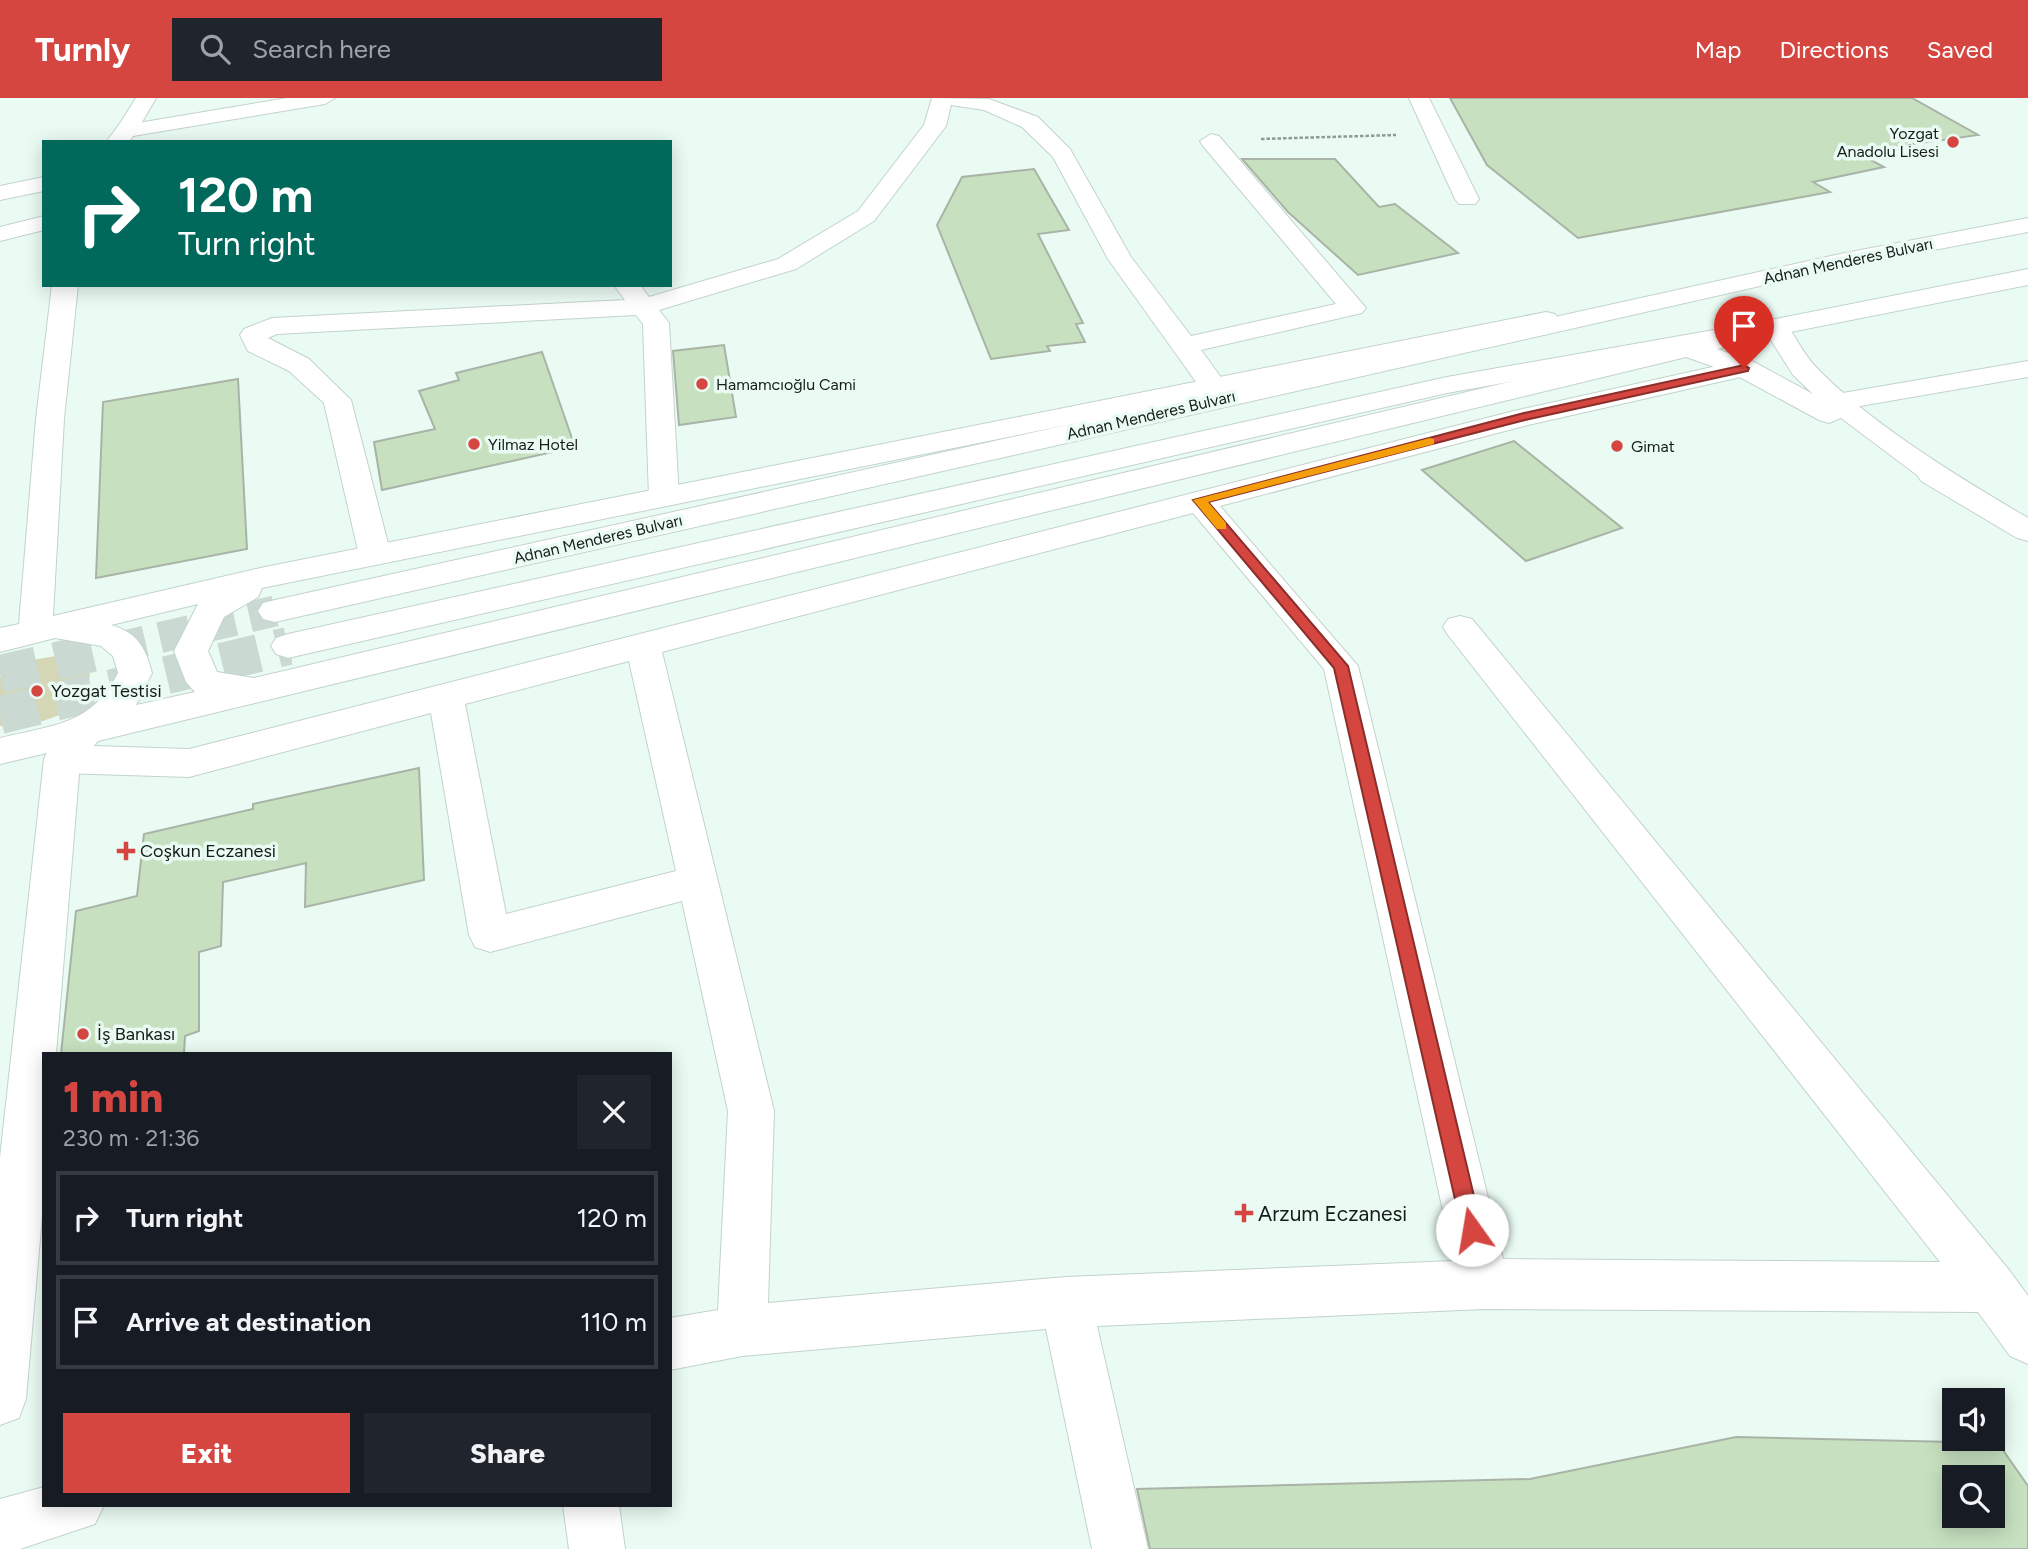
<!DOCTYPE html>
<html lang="en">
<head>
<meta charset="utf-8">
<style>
  body { margin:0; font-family:Figtree,sans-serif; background:#20242c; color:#f1f3f6; height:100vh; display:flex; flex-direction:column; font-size:26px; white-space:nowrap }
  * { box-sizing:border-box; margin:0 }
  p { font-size:23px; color:#9ea1a6 }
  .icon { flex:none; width:38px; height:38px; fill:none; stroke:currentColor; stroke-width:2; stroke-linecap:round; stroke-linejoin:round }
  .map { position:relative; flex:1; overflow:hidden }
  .details { position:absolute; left:42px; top:954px; width:630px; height:455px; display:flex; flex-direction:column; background:#171b24; border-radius:0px; box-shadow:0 4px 18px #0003 }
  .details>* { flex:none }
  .banner { position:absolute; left:42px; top:42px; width:630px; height:147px; border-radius:0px; box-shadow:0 4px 18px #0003; background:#00695c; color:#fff; overflow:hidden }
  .tools { position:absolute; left:1942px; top:1290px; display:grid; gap:14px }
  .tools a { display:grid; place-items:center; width:63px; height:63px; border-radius:0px; background:#171b24; box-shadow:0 4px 18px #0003; font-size:35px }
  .pin { position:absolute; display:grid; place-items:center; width:60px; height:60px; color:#fff; margin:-72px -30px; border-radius:50% 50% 50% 0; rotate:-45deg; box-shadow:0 0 7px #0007 }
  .pin .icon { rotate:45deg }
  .me { position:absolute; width:77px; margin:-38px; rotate:347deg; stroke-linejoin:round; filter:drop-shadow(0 0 5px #0008) }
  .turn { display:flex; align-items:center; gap:24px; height:147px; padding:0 21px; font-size:32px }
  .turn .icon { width:91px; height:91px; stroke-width:2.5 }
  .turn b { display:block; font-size:49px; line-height:60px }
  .round { display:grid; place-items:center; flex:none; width:74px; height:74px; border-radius:0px; background:#20242c }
  .headline { display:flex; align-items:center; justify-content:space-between; height:119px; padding:0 21px }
  h1 { font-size:42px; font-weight:800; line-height:52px; color:#d54641 }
  .primary-button { display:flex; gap:14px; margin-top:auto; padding:14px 21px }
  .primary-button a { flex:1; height:80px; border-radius:0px; background:#d54641; color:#fff; font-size:28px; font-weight:800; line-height:80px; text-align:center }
  .primary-button a+a { background:#20242c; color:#f1f3f6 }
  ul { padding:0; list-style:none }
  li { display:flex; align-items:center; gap:21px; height:94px; margin:0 14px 10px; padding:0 7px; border:4px solid #363941; border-radius:0px }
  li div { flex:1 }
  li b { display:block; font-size:26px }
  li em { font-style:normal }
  header { display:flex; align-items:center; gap:42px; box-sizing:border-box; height:98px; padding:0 35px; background:#d54641; color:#fff }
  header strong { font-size:33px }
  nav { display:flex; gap:38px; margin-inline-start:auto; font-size:24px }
  .search { width:490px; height:63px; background:#20242c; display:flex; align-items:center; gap:18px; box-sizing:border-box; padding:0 24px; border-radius:0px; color:#9ea1a6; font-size:26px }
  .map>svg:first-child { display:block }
  .green { fill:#d4d6b6 }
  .building { fill:#c7e1c0; stroke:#a9b3a6; stroke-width:2; fill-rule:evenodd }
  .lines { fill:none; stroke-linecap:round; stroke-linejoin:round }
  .trunk-tunnel-far1 { stroke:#cadad2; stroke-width:31; stroke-dasharray:31 15; stroke-linecap:butt }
  .trunk-tunnel { stroke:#cadad2; stroke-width:38; stroke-dasharray:38 19; stroke-linecap:butt }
  .minor-casing { stroke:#c2d3cb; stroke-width:2 }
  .tertiary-casing { stroke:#c2d3cb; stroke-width:2 }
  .trunk-casing { stroke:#c2d3cb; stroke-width:2 }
  .path { stroke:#8e9a94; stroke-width:2.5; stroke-dasharray:3.5 2; stroke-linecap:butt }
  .minor { fill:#fff; fill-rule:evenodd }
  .tertiary { fill:#fff; fill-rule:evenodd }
  .trunk { fill:#fff; fill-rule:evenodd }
  .route { fill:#d54641; stroke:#8a2e2a; stroke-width:2 }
  .slow { fill:#f59e0b }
  .poi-dot { fill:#d54641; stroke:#eafbf3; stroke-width:2.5 }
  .labels { text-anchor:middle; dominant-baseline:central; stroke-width:7; stroke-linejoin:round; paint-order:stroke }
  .far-poi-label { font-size:16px; fill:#161c19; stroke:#eafbf3; text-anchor:start }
  .far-street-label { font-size:16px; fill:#161c19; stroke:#eafbf3 }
  .poi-label { font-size:18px; fill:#161c19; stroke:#eafbf3; text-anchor:start }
  .near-poi-label { font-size:21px; fill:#161c19; stroke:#eafbf3; text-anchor:start }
</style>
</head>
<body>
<header>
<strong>Turnly</strong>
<div class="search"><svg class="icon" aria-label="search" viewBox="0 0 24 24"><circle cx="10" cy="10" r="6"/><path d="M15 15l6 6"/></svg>Search here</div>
<nav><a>Map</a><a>Directions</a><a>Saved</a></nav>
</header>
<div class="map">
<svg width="2028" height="1451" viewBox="0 0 2028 1451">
  <rect width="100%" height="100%" fill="#eafbf3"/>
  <path class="green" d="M56,558L76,560L89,569C97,613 34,631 0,628V579L32,562Z"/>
  <path class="building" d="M1450,0H1912L1978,37L1856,54L1884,69L1813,84L1830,94L1578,140L1487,67Z
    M1242,61H1335L1379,109L1395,106L1458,155L1358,177L1288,114Z
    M1034,71L1069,132L1038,136L1083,225L1076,226L1085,244L1047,248L1050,253L991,261L937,127L962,79Z
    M724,247L736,319L679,327L673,253Z
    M542,254L575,349L382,392L374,344L435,331L419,293L459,282L456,275Z
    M238,281L247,451L96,480L103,304Z
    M1514,343L1622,430L1526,463L1422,372Z
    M419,670L424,782L305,809L306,765L223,784L221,848L199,854V933L185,938L184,956H61L76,813L137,798L144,736L253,711V706Z
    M1736,1339L1998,1345L2028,1388V1451H1150L1137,1391L1530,1381ZM1955,1379H1993V1418H1955Z"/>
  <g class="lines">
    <path class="trunk-tunnel-far1" d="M115,550L275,513
      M281,550L288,548"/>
    <path class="trunk-tunnel" d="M0,576L123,548
      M0,617L288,548"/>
    <g class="minor-casing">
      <path id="minor" d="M136,0H156L134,38H118L115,33Z
        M932,0L989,1L1038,19L1070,51L1131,159L1191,238L1336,206L1203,48L1200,43L1211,36L1219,38L1366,210L1362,215L1201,252L1228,289L1224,295H1204L1108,161L1053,59L1022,29L984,12L951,7L946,28L874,123L796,171L659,212L669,225L679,399L675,406L664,408L653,406L649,399L643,226L636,217L277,236L268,240L309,261L351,302L391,457L386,464L375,467L364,464L359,457L324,305L289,273L248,253L240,237L244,231L272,220L625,202L616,190L618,187H640L649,199L778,161L858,113L924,27Z
        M1409,0H1429L1479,101L1475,106H1459L1455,101Z
        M1744,262L1754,264L1758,270L1754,276L1528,327L1220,408L1358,568L1503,1161L1940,1164L1448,537L1443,529L1448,521L1460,518L1472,521L2009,1172L2028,1198V1266L2010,1258L1978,1214L1484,1211L1097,1228L1148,1451H1092L1046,1231L742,1258L670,1272V1220L718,1212L728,1013L682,803L490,854L475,849L469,837L431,615L189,679L62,675L49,671L44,661L49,651L62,647L189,651L1514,313ZM1193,415L1324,571L1454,1163L1066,1179L768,1205L774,1013L662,554ZM629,563L676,773L506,816L465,606Z
        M2028,263V279L1837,312L1827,310L1823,304L1827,298L1837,296Z
        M44,1389V1407H104L95,1426L20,1451H0V1401Z
        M563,1407H619L625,1451H569Z"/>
    </g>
    <g class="tertiary-casing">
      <path id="tertiary" d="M287,0H335L325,6L133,38L129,44H106L118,28L126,27Z
        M44,79V93L0,102V88Z
        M44,118V132L0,143V129Z
        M52,187H78L64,321L53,518L265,469L1546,214L1555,216L1559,222L1555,228L1546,230L262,490L258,499L224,519L208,553L217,574L254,580L1776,221L1785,223C1795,238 1803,255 1815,268C1869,325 1960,380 2028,420V443L2017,440L1921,383L1917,377L1841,320L1829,325L1819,322L1734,276L1686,259L98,643L80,664L56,956H44V1095L26,1301L19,1320L0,1327V1060L44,661L47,655L0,666V640C52,627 91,628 118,575L113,558L101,548L55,540L0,554V530L19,526L36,321ZM1769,239L1793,277L1813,296L1754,264L1717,251ZM198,506L174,553L186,584L195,594L136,607L152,575C146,550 137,534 111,527Z"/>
    </g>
    <g class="trunk-casing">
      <path id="trunk" d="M2028,120V134L1840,170L275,524L263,521L258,513L263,505L275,502L1840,156Z
        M2028,171V187L1776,237L1447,295L288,560L276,556L271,548L276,540L288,536L1447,279L1776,221Z"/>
    </g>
    <path class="path" d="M1261,41L1396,37"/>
    <use href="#minor" class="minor"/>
    <use href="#tertiary" class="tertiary"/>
    <use href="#trunk" class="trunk"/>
  </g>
  <path class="route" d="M1744,267L1749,270L1748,273L1525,322L1208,404L1348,568L1482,1132L1479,1139L1472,1142L1465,1139L1462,1132L1334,570L1193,402L1524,315Z"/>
  <path class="slow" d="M1430,340L1434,341V346L1208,404L1226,425V431H1217L1193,402Z"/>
  <g class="poi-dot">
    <circle cx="1953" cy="44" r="7"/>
    <circle cx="702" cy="286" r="7"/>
    <circle cx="474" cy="346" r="7"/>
    <circle cx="1617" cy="348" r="7"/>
    <circle cx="37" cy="593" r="7"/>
    <path d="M122.5 742.5h7v7h7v7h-7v7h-7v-7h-7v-7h7z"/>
    <circle cx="83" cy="936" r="7"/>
    <path d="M1240.5 1104.5h7v7h7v7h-7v7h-7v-7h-7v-7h7z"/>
  </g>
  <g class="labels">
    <g class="far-poi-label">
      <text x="1939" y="35" text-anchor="end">Yozgat<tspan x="1939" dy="18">Anadolu Lisesi</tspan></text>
      <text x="716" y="286">Hamamcıoğlu Cami</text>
      <text x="488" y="346">Yilmaz Hotel</text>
      <text x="1631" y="348">Gimat</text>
    </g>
    <g class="far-street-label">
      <text transform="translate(1848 163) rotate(-12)">Adnan Menderes Bulvarı</text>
      <text transform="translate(1151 317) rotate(-13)">Adnan Menderes Bulvarı</text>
      <text transform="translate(598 441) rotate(-13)">Adnan Menderes Bulvarı</text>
    </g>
    <g class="poi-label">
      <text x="51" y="593">Yozgat Testisi</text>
      <text x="140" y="753">Coşkun Eczanesi</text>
      <text x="97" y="936">İş Bankası</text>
    </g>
    <g class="near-poi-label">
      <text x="1258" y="1115">Arzum Eczanesi</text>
    </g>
  </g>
</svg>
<div class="tools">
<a><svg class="icon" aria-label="sound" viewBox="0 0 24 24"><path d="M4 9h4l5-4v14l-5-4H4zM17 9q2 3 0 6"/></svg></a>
<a><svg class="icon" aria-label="search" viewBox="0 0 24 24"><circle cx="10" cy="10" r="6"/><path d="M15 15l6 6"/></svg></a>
</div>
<div class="pin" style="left:1744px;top:270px;background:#d93025"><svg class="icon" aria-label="arrive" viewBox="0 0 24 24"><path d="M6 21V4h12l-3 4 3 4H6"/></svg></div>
<svg class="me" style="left:1472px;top:1132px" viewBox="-20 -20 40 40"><circle r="19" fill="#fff"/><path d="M0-13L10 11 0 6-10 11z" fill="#d54641"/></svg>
<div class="banner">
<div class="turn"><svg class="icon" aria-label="right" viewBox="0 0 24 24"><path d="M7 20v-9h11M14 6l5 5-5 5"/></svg><div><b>120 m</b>Turn right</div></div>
</div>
<section class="details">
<div class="headline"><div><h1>1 min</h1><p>230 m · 21:36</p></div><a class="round"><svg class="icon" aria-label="close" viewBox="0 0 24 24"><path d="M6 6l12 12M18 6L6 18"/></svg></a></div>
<ul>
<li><svg class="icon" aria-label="right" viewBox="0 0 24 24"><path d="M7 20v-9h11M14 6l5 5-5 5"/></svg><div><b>Turn right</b></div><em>120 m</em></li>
<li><svg class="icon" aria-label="arrive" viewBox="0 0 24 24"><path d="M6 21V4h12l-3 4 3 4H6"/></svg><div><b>Arrive at destination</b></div><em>110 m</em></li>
</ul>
<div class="primary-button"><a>Exit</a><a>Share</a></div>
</section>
</div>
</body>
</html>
